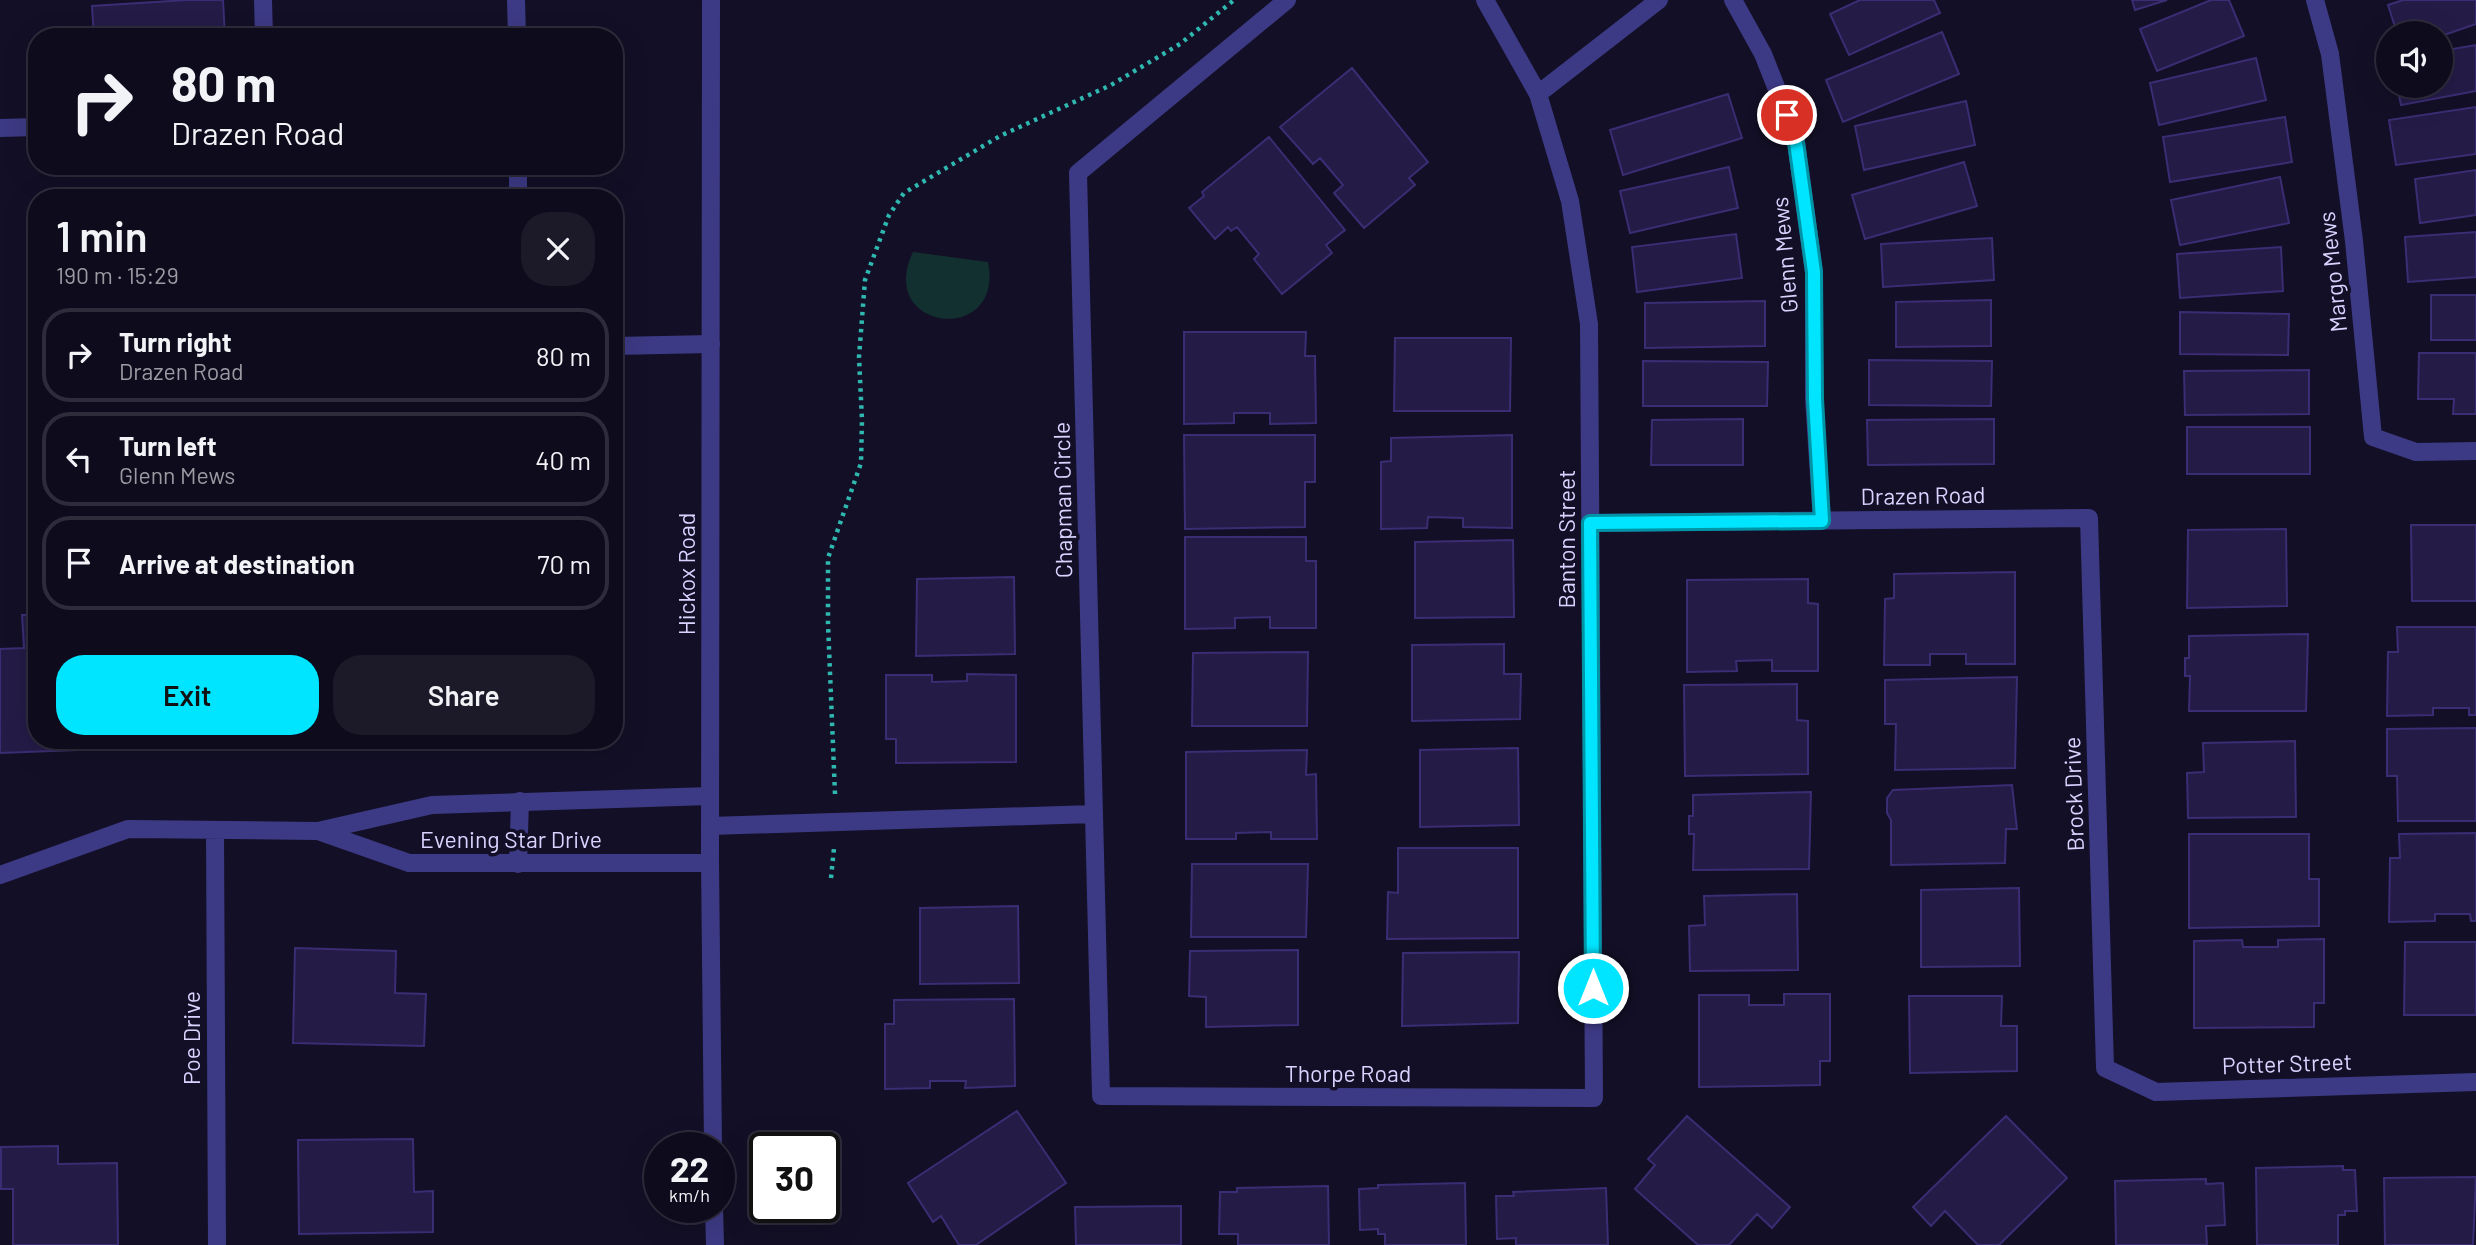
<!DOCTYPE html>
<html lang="en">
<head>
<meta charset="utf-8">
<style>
  body { margin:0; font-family:Barlow,sans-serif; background:#1c1929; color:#f1f3f6; height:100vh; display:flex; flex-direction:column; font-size:26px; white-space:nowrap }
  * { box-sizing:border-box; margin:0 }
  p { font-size:23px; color:#9b9ba3 }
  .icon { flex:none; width:38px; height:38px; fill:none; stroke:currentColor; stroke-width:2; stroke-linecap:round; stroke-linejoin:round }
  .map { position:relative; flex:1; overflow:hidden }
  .sheet { position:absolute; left:28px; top:189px; width:595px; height:560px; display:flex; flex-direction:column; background:#0e0b1c; border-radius:28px; box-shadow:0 7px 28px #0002,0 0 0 2px #2e2b3b }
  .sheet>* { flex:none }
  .guide { position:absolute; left:28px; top:28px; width:595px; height:147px; border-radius:28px; box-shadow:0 7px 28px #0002,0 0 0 2px #2e2b3b; background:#0e0b1c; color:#f1f3f6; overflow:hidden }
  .fabs { position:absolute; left:2376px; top:21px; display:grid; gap:14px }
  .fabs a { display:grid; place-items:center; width:77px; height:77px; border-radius:50%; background:#0e0b1c; box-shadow:0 7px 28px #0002,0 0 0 2px #2e2b3b; font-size:35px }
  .speed { position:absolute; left:644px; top:1132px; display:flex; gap:14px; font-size:35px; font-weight:700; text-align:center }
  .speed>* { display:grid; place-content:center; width:91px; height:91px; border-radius:50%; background:#0e0b1c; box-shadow:0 7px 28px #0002,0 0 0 2px #2e2b3b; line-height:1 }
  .speed small { font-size:18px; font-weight:400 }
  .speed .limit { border:4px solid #111; border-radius:10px; background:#fff; color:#111 }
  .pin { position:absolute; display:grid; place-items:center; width:60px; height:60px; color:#fff; margin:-30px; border:4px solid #fff; border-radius:50%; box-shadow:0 2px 7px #0007 }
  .me { position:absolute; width:77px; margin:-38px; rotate:0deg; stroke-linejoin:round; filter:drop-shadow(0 0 5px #0008) }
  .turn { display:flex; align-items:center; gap:24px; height:147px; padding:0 28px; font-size:32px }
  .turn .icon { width:91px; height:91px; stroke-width:2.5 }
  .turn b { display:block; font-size:49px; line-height:60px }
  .round { display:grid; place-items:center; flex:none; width:74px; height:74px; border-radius:28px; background:#1c1929 }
  .head { display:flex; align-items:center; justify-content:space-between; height:119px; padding:0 28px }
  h1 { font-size:42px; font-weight:600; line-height:52px }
  .cta { display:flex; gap:14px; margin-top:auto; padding:14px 28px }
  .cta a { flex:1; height:80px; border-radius:28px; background:#00e5ff; color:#111; font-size:28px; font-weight:600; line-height:80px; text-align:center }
  .cta a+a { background:#1c1929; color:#f1f3f6 }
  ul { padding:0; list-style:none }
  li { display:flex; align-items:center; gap:21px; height:94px; margin:0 14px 10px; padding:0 14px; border:4px solid #2e2b3b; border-radius:28px }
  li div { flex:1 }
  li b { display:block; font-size:26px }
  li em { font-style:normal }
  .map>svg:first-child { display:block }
  .green { fill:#12302f }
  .building { fill:#241b47; stroke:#3b2d73; stroke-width:2 }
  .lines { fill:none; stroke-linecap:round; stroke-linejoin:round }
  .path { stroke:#2fb8b0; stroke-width:4.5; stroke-dasharray:3.5 5; stroke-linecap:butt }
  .service { stroke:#3d3a85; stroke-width:18 }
  .minor { stroke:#3d3a85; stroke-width:18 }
  .tertiary { stroke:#3d3a85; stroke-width:18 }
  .route-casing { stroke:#0095a6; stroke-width:18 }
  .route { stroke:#00e5ff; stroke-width:12 }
  .labels { text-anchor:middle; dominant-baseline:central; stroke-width:7; stroke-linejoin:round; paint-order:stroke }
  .street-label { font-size:23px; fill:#d9d4ff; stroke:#130f26 }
</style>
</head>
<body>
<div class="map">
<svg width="2476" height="1245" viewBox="0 0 2476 1245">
  <rect width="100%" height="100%" fill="#130f26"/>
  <path class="green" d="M913,252L988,262C1005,346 875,332 913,252Z"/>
  <path class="building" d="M187,0H223L225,37H94L92,6Z
    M1860,0H1934L1940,13L1849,55L1830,14Z
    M2132,0H2167L2135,10Z
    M2211,0H2229L2244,36L2157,71L2140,29Z
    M2403,0H2476V24L2441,36V33H2397L2388,5Z
    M1942,32L1959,74L1843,122L1826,80Z
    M2476,45V91L2401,105L2397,86H2441V51Z
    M2256,58L2266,100L2159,125L2150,83Z
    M1352,68L1428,162L1409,178L1415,185L1364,228L1334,193L1343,185L1320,158L1313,164L1280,127Z
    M1728,94L1742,138L1623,175L1610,130Z
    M1966,101L1975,145L1864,170L1855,126Z
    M2476,107V154L2396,165L2389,120Z
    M2285,117L2292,162L2170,182L2163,137Z
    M1269,137L1345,230L1326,245L1332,253L1282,294L1254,259L1259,254L1237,227L1231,231L1228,227L1215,239L1189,208L1204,196L1202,192Z
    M1964,162L1977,206L1865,239L1852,195Z
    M1729,167L1738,208L1630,233L1620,191Z
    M2476,170V215L2420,223L2415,179Z
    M2280,177L2289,223L2180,245L2171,200Z
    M2476,232V277L2408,282L2405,237Z
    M1736,234L1742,278L1637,292L1632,247Z
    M1992,238L1994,280L1883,287L1881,244Z
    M2281,247L2283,291L2180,298L2177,254Z
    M2431,295H2476V340H2431Z
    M1991,300V346L1896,347V302Z
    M1765,301V346L1645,348V303Z
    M2180,312L2289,314L2288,355L2180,354Z
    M1184,332H1306L1305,356H1315L1316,423L1270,424V413H1234V423L1184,424Z
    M1395,338H1511L1510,411H1394Z
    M2419,353H2476V414H2453L2454,399H2418Z
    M1869,360L1992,361L1991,406L1869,405Z
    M1643,361L1768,362L1767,406H1643Z
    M2309,370V414L2185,415L2184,371Z
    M1743,419V465H1651L1652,420Z
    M1994,419V464L1868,465L1867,420Z
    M2187,427H2310V474H2187Z
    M1184,435H1315V482H1305V527L1185,529Z
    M1512,435V528L1463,527V518L1428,517L1427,528L1381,529V462L1391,461V438Z
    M2411,525H2476V601H2412Z
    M2286,529L2287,606L2187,608L2188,530Z
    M1185,537H1306V561H1316V628H1270V617L1235,618V628L1185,629Z
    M1513,540L1514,617L1415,618V542Z
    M2015,572V664H1966V654H1930V665H1884L1885,599L1894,598V574Z
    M1014,577L1015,654L916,656L917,579Z
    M1808,579V603L1818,604V671H1772V660L1736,661L1737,671L1687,672V580Z
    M22,615H37V740H77L78,750L0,753V649L24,648Z
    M2397,627H2476V715H2469V708H2433V715L2387,716L2388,652H2398Z
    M2308,634L2306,711H2189L2190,676H2185V658H2189V636Z
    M1504,644V674H1521L1520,719L1412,721V645Z
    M1308,652L1307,726H1192L1193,653Z
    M967,674L1016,675V762L896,763V739H886V675H932V682L967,681Z
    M2017,677L2015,768L1895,770L1896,724H1885V680Z
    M1797,684V720L1808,721V774L1685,776L1684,685Z
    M2476,728V821H2398L2397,776H2387V729Z
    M2295,741L2296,817L2188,818L2187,773L2204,772L2203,743Z
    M1518,748L1519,825L1420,827V750Z
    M1307,750L1306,775L1316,774L1317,839H1271V832L1236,833V839H1186V752Z
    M2012,785L2017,829H2006L2005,863L1891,865V820L1887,813V798L1893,790Z
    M1811,792L1809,869L1693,870L1694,834H1689V816H1693V795Z
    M2476,833V921H2471L2470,914H2435V921L2389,922L2390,858H2400L2399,834Z
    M2189,834H2309V879H2319V926L2189,928Z
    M1398,848H1518V938L1387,939L1388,892L1398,893Z
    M1192,864H1308L1306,937H1191Z
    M2019,888L2020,966L1921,967V890Z
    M1797,894L1798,970L1690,971L1689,926L1705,925L1704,896Z
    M1018,906L1019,983L920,984V908Z
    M2324,939V1003H2314V1027L2194,1028V941L2242,940L2243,947H2278V940Z
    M2405,942H2476V1015H2404Z
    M295,948L396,951L395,993L426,994L424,1046L293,1043Z
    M1298,950V1025L1206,1027V997L1189,996L1190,951Z
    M1519,952L1518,1023L1402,1026L1403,953Z
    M1784,994H1830V1061H1820V1085L1699,1087V995H1749V1005H1784Z
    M1909,996H2002L2001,1026H2017V1071L1910,1073Z
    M1014,999L1015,1086L965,1088L966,1081H930V1088L885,1089V1024H894V1000Z
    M1017,1111L1066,1183L976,1245H959L941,1216L933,1222L908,1183Z
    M1687,1116L1790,1207L1772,1228L1757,1214L1729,1245H1698L1635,1189L1655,1165L1648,1159Z
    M2006,1116L2067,1178L1999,1245H1978L1945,1211L1931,1226L1913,1207Z
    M413,1139L414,1192L433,1191V1232L299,1234L298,1140Z
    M58,1146V1164L117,1163L118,1245H13V1189H1V1147Z
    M2343,1166V1170H2355L2357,1211H2345V1215H2338V1245H2257L2256,1168Z
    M2476,1177L2473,1245H2385L2384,1178Z
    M2206,1179V1184L2223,1183L2225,1225L2206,1226L2207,1245H2116L2115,1181Z
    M1465,1183L1466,1245H1385V1234H1378V1229L1360,1230L1359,1189L1378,1188V1185Z
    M1328,1186L1329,1245H1238V1234H1219L1220,1192H1237V1188Z
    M1606,1188L1608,1245H1516V1238L1497,1239L1496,1196H1514L1513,1192Z
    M1181,1206V1245H1076L1075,1207Z"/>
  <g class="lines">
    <path class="path" d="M835,794L828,624V558L861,463L862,420L859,357L865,280L889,215L904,193L1000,136L1111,85L1180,44L1234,0
      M831,878L834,848"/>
    <path class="service" d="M263,0L264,37
      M518,864L520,801"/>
    <path class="minor" d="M516,0L517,37
      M1287,0L1078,173L1101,1096L1594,1098L1589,324L1570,201L1538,94L1485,0
      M1733,0L1763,54L1795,135L1814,272V399L1822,521
      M2315,0L2330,54L2354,241L2373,437L2416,452L2476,451
      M1538,94L1659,0
      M0,128L37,127
      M518,166V198
      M614,346L711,344
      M1590,523L2089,518L2105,1068L2156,1092L2476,1082
      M710,826L1093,814
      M215,831L217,1245
      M318,831L409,863H710
      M0,875L128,829L318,831L432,805L710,796"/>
    <path class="tertiary" d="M711,0L710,863L713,1148
      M714,1208L715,1245"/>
  </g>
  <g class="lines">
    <g class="route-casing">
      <path id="route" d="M1593,988L1590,523L1822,521L1815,399L1814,272L1795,135L1787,115"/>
    </g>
    <use href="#route" class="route"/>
  </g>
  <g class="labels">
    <g class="street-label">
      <text transform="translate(1784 255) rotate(-95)">Glenn Mews</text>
      <text transform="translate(2332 272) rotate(-96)">Margo Mews</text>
      <text transform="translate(1923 495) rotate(-1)">Drazen Road</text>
      <text transform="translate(1062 500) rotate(-91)">Chapman Circle</text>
      <text transform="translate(1566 539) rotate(-90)">Banton Street</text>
      <text transform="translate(686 574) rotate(-90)">Hickox Road</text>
      <text transform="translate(2073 794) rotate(-92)">Brock Drive</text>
      <text x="511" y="839">Evening Star Drive</text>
      <text transform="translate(191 1038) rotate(-90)">Poe Drive</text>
      <text transform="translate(2287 1063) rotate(-2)">Potter Street</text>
      <text x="1348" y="1073">Thorpe Road</text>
    </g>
  </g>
</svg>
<div class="fabs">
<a><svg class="icon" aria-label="sound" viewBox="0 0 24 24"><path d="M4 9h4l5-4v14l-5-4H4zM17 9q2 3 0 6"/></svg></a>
</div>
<div class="speed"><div>22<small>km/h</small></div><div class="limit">30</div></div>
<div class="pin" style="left:1787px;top:115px;background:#d93025"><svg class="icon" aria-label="arrive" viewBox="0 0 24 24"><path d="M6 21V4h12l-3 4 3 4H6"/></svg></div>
<svg class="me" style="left:1593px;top:988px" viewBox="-20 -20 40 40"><circle r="17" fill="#00e5ff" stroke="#fff" stroke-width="3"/><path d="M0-11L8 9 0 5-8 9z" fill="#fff"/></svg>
<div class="guide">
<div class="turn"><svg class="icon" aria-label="right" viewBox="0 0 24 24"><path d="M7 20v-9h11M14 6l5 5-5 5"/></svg><div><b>80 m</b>Drazen Road</div></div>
</div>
<section class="sheet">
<div class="head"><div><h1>1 min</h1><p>190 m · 15:29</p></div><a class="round"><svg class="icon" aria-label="close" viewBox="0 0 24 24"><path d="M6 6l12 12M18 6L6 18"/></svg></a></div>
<ul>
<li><svg class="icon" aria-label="right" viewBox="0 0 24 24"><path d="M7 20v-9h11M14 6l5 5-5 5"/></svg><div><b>Turn right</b><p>Drazen Road</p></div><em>80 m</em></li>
<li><svg class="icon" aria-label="left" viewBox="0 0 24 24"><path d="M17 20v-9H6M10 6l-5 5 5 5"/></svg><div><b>Turn left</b><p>Glenn Mews</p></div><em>40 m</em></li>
<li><svg class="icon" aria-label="arrive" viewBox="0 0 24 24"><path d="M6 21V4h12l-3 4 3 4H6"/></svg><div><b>Arrive at destination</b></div><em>70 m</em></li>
</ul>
<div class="cta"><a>Exit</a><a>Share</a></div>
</section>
</div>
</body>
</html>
